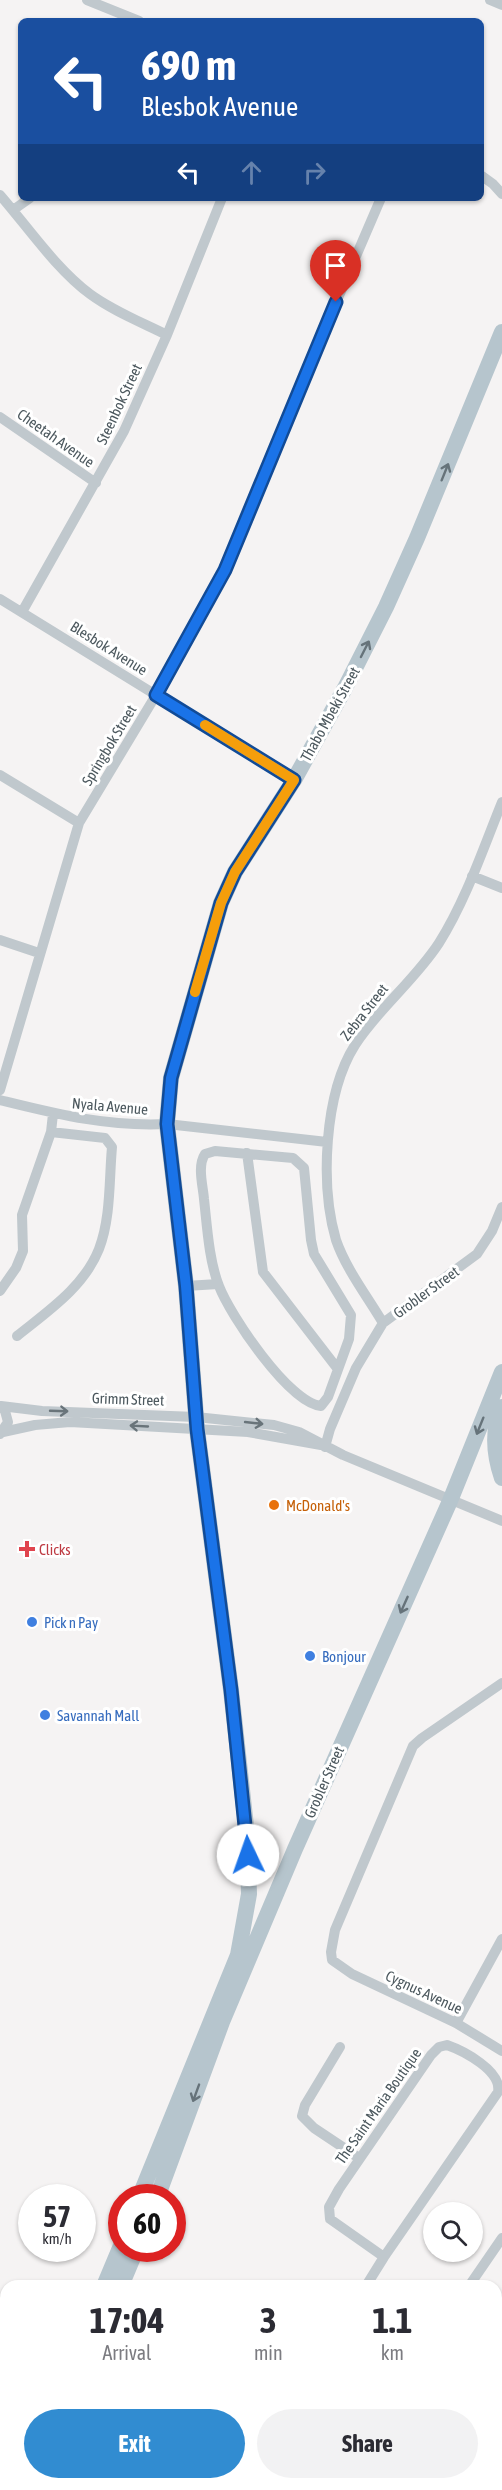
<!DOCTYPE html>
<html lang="en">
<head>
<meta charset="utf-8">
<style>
  body { margin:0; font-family:"Asap Condensed",sans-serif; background:#f2f2f3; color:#2b2b33; height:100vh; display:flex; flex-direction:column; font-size:22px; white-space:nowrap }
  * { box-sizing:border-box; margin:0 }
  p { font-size:20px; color:#7c7c81 }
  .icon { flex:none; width:33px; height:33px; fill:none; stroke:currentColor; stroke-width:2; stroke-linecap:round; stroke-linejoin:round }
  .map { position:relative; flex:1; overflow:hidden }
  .side { position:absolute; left:0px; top:2280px; width:502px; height:210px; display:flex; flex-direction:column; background:#fff; border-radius:18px 18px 0 0; box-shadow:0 2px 4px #0004 }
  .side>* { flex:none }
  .banner { position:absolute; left:18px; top:18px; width:466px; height:183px; border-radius:9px; box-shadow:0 2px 4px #0004; background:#1a4fa0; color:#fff; overflow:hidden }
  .buttons { position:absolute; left:423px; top:2202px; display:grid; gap:12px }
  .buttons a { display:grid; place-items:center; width:60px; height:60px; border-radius:50%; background:#fff; box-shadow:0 2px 4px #0004; font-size:30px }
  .speed { position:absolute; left:18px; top:2184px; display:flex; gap:12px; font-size:30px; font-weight:700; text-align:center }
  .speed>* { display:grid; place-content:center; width:78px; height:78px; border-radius:50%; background:#fff; box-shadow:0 2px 4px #0004; line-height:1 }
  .speed small { font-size:15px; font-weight:400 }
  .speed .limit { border:9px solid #d22; background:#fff; color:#111 }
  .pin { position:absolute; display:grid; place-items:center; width:51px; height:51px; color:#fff; margin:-62px -26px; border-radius:50% 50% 50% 0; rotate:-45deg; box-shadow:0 0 6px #0007 }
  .pin .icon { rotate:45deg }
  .me { position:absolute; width:66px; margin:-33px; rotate:357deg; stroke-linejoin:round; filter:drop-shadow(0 0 4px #0008) }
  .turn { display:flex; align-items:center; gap:21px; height:126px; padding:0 24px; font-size:27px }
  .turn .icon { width:78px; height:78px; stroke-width:2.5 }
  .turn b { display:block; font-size:42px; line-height:51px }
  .lanes { display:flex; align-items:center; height:57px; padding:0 24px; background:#0003; justify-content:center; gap:30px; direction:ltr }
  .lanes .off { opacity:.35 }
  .eta { display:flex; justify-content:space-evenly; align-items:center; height:102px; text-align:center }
  .eta b { font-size:36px; font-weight:700; line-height:42px }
  .button { display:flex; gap:12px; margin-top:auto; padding:12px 24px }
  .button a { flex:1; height:69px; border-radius:36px; background:#318cd1; color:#fff; font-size:24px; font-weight:700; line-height:69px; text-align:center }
  .button a+a { background:#f2f2f3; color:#2b2b33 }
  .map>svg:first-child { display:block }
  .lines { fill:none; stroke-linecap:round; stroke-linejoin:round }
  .street { stroke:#c0c8cd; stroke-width:10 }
  .primary { stroke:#b6c5cd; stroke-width:16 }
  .oneway { stroke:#66737a }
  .oneway2 { stroke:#69747a }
  .route-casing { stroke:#114b97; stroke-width:15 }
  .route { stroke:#1a73e8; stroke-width:10 }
  .slow { stroke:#f59e0b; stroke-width:10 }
  .food-dot { fill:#e8710a; stroke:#fff; stroke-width:2 }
  .health-dot { fill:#e0444e; stroke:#fff; stroke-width:2 }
  .shop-dot { fill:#3f7fe0; stroke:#fff; stroke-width:2 }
  .labels { text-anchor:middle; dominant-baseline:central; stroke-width:6; stroke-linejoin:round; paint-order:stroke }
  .street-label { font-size:15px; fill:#4c585e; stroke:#fff }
  .food-label { font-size:15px; fill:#c56008; stroke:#fff; text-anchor:start }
  .health-label { font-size:15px; fill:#be3a42; stroke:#fff; text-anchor:start }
  .shop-label { font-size:15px; fill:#366cbe; stroke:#fff; text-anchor:start }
</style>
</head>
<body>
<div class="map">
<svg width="502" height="2490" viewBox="0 0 502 2490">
  <rect width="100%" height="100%" fill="#f5f3f3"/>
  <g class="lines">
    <path class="street" d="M87,0L139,21
      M490,0L502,5
      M482,176L493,184L502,194
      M0,195C27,226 57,270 90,294C113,311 141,322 167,335
      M13,210L30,198
      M0,417L96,483
      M0,599L294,780
      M22,612L124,431L167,335L222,198
      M0,775L79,823
      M472,876L502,888
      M0,940L39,953
      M0,1090L79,823L156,695L225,570L274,447L381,198
      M0,1100C57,1114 107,1127 167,1124L327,1142
      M215,1151L293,1158L304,1168L311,1240L314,1254L351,1315L349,1339L328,1397L321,1406C289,1403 230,1315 219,1286C209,1261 207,1226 204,1199C203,1186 197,1166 205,1154Z
      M247,1153L263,1272L337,1368
      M186,1286L218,1284
      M0,1291L16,1268L23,1251L22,1215L51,1132L53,1114
      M383,1323C367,1296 346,1269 336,1240C320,1185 324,1094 355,1045C379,1008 415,980 439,943C466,900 483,849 502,802
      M17,1336C48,1311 84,1287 99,1249C111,1218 109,1180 112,1147L105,1138L51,1132
      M0,1406L5,1411L8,1422L0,1434
      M1,1406L42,1411L196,1417L274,1425L299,1432L343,1455L502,1521
      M3,1432L35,1425L70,1422L248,1432L321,1445
      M325,1447L330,1429L356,1368L383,1323L477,1254L492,1231L502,1207
      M502,1683L422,1738L413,1746L335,1930L331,1952L332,1960L352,1974L456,2023L502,2051
      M456,2023L502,1939
      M340,2047L305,2105L302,2116L314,2128L359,2158
      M366,2286L384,2257L498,2092C502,2071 464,2051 447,2045L439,2047L431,2055L339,2189L329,2207L330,2219L384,2257
      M469,2286L502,2238
      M496,2397L502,2400
      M0,2416L6,2419
      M145,2484L157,2490
      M334,2490L338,2484"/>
    <path class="primary" d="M502,1407C492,1430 494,1455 502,1478
      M139,2198L238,1955L249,1894L247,1835L231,1690L197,1429L186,1286L167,1124L171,1078L221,903L235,872L294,780L345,688L386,607L417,538L502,332
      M157,2198L222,2022L295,1849L450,1501L502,1372
      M104,2286L122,2243
      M121,2286L137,2248
      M21,2490L24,2484
      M35,2490L37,2484"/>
  </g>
  <defs><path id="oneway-shaft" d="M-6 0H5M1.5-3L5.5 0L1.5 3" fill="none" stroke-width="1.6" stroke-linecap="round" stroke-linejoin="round" transform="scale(1.5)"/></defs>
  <g class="oneway">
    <use href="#oneway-shaft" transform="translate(445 472) rotate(-68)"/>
    <use href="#oneway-shaft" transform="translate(365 649) rotate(-63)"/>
    <use href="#oneway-shaft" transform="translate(480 1426) rotate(112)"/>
    <use href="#oneway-shaft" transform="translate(404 1605) rotate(114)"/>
    <use href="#oneway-shaft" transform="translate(196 2093) rotate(110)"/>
  </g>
  <g class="oneway2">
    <use href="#oneway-shaft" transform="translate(59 1411) rotate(2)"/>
    <use href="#oneway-shaft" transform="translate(254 1423) rotate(6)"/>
    <use href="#oneway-shaft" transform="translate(139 1426) rotate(-177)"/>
  </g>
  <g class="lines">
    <g class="route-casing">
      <path id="route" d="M248,1855L231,1690L197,1429L186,1286L167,1124L171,1078L221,903L235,872L294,780L156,695L225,570L336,302"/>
    </g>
    <use href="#route" class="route"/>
    <path class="slow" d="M195,992L221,903L235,872L294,780L205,725"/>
  </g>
  <circle class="food-dot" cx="274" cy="1505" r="6"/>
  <path class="health-dot" d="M24 1540h6v6h6v6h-6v6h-6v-6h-6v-6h6z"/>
  <g class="shop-dot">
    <circle cx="32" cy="1622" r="6"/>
    <circle cx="310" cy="1656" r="6"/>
    <circle cx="45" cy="1715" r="6"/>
  </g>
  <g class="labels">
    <g class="street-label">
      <text transform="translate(119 404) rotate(-65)">Steenbok Street</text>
      <text transform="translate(56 438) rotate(35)">Cheetah Avenue</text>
      <text transform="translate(109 648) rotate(32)">Blesbok Avenue</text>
      <text transform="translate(330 714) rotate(-61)">Thabo Mbeki Street</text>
      <text transform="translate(109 745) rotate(-59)">Springbok Street</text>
      <text transform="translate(364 1012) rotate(-52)">Zebra Street</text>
      <text transform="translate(110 1106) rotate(5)">Nyala Avenue</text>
      <text transform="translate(426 1292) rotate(-36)">Grobler Street</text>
      <text transform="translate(128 1399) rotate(2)">Grimm Street</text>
      <text transform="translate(324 1782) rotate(-66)">Grobler Street</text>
      <text transform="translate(424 1992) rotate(25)">Cygnus Avenue</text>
      <text transform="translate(378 2106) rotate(-55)">The Saint Maria Boutique</text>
    </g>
    <g class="food-label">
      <text x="286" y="1505">McDonald's</text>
    </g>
    <g class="health-label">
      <text x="39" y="1549">Clicks</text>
    </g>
    <g class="shop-label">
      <text x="44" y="1622">Pick n Pay</text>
      <text x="322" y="1656">Bonjour</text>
      <text x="57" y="1715">Savannah Mall</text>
    </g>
  </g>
</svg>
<div class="buttons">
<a><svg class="icon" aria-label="search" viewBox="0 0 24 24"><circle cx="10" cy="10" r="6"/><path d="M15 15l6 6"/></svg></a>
</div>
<div class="speed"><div>57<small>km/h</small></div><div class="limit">60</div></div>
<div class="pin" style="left:336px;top:302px;background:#d93025"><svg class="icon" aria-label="arrive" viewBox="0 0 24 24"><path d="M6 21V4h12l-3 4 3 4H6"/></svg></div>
<svg class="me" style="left:248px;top:1855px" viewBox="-20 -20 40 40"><circle r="19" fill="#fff"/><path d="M0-13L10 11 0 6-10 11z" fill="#1a73e8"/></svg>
<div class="banner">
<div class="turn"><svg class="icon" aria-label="left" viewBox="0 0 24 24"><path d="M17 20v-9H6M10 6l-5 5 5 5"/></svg><div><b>690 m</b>Blesbok Avenue</div></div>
<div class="lanes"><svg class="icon" aria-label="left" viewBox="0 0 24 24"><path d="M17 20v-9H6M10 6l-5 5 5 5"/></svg><svg class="icon off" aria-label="ahead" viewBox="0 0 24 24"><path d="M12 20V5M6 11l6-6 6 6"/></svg><svg class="icon off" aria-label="right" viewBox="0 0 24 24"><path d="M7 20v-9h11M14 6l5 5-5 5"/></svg></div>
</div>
<section class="side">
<div class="eta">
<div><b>17:04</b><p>Arrival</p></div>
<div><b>3</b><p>min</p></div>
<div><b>1.1</b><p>km</p></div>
</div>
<div class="button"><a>Exit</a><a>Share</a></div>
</section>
</div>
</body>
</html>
